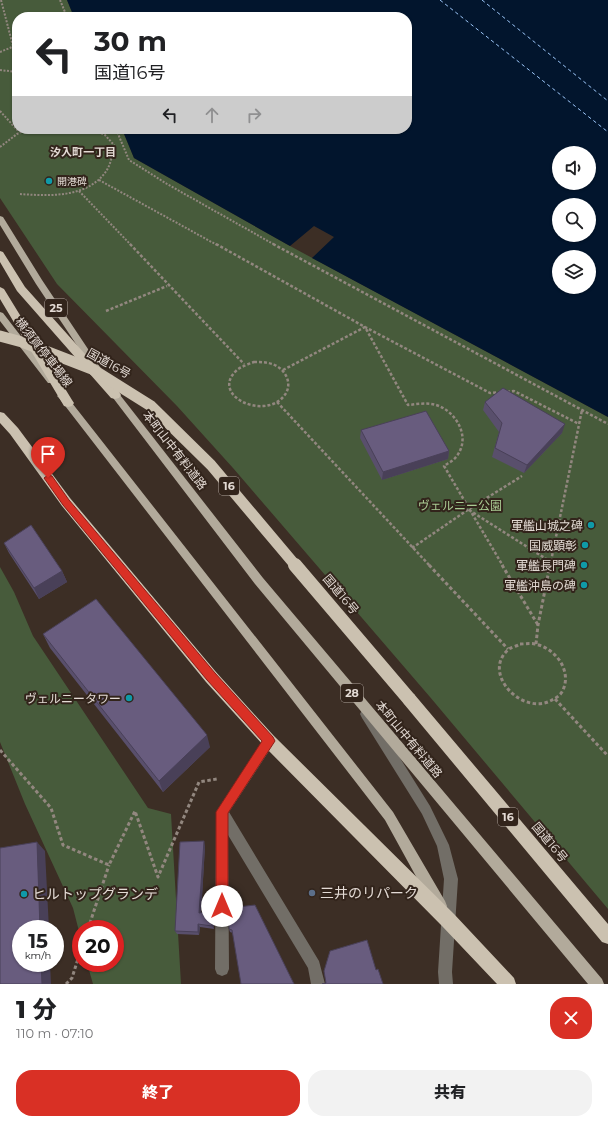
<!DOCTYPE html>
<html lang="ja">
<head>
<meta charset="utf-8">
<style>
  body { margin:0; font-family:Montserrat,"Noto Sans JP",sans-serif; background:#f2f2f2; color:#202124; height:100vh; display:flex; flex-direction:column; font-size:15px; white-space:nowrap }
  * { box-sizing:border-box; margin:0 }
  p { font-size:13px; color:#757577 }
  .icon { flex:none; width:22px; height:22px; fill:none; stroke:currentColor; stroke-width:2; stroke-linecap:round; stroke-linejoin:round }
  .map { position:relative; height:984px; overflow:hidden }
  .details { display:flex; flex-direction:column; background:#fff; flex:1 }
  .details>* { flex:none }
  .banner { position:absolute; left:12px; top:12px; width:400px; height:122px; border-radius:16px; box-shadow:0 1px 3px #0004; background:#fff; color:#202124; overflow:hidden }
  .fabs { position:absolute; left:552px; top:146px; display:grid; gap:8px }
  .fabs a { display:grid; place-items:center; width:44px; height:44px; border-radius:50%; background:#fff; box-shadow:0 1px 3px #0004; font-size:20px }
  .speed { position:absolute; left:12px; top:920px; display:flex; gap:8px; font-size:20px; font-weight:700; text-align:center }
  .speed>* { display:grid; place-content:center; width:52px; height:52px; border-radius:50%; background:#fff; box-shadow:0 1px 3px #0004; line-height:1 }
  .speed small { font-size:10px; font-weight:400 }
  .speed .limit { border:6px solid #d22; background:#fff; color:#111 }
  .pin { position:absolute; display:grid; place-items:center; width:34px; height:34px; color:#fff; margin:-41px -17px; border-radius:50% 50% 50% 0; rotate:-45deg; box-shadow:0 0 4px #0007 }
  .pin .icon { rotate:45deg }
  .me { position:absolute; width:44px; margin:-22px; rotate:0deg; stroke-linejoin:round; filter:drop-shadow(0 0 3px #0008) }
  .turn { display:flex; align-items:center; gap:14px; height:84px; padding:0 16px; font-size:18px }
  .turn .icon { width:52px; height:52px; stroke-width:2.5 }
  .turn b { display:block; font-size:28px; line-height:34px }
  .lanes { display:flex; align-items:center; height:38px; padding:0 16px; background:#0003; justify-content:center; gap:20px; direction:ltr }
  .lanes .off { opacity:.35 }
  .round { display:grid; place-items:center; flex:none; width:42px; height:42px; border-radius:16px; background:#f2f2f2 }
  .overview { display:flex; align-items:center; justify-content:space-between; height:68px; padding:0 16px }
  h1 { font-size:24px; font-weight:800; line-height:30px }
  .action { display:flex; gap:8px; margin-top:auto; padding:8px 16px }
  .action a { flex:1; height:46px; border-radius:16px; background:#d93025; color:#fff; font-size:16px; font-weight:800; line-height:46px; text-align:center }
  .action a+a { background:#f2f2f2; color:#202124 }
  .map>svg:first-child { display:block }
  .green { fill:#475b3b }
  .water { fill:#02152d; fill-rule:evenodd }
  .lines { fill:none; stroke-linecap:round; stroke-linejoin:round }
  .ferry { stroke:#9ec8fb; stroke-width:1; stroke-dasharray:3.5 3; stroke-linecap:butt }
  .path-far2 { stroke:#92877f; stroke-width:2; stroke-dasharray:2 1.5; stroke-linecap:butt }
  .path-far1 { stroke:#92877f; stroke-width:2.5; stroke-dasharray:3 2; stroke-linecap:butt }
  .path { stroke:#92877f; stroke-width:3; stroke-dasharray:3.5 2.5; stroke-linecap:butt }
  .minor { fill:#726e67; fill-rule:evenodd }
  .major { fill:#b2aa9b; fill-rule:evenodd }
  .highway { fill:#cbc1b0; fill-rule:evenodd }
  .highway-bridge-far1 { stroke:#cbc1b0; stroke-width:11 }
  .highway-bridge { stroke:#cbc1b0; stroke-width:14 }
  .wall { fill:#594f6c }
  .shaded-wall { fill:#494058 }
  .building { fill:#685c7e; stroke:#494058 }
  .route { fill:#d93025; stroke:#8d1f18 }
  .culture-dot { fill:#0f9aa8; stroke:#32241b; stroke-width:1.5 }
  .service-dot { fill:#5c6f8a; stroke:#32241b; stroke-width:1.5 }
  .labels { text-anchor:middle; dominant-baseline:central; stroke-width:4; stroke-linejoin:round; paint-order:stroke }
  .far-poi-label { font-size:10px; fill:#e3dad4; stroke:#32241b; text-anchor:start }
  .far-neighbourhood-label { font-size:11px; font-weight:bold; fill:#e3dad4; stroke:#32241b }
  .shield { fill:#32241b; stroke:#aea39c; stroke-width:1 }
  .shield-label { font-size:11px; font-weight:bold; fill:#e3dad4 }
  .street-label { font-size:12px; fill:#e3dad4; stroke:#32241b }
  .park-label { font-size:12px; fill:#a9cb93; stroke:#32241b }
  .poi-label { font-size:12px; fill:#e3dad4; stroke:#32241b; text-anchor:end }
  .near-poi-label { font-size:14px; fill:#e3dad4; stroke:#32241b; text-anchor:start }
</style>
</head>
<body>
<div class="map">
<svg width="608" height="984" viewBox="0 0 608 984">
  <rect width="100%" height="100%" fill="#3c2e25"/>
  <path class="green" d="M0,0H67L74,17H17V129H122L134,158L290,246L608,417V909L430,697L233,468L177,406L57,284L0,198Z
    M0,567L14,592L33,636L148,808L171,814L181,984H93L87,963H115V929H81V939L73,908L25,804L0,742Z"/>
  <path class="water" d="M67,0H608V417L312,258L334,237L314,226L290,246L134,158L122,129H407V17H74ZM559,153H589V183H559ZM559,205H589V235H559ZM559,257H589V287H559Z"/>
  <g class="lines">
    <path class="ferry" d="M440,0L608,132
      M482,0L608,101"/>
    <path class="path-far2" d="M1,0L13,46
      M60,0L67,17
      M0,52L17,45
      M0,70L17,72
      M0,111L19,132
      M116,129L129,160L167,184L275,245
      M0,147L17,134L27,129
      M99,180L217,245
      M79,191L131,245
      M20,194C47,196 85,198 104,174C111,166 112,155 114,145L105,135L92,129"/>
    <path class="path-far1" d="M130,244L244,364
      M216,244L365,327L490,393L500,392
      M273,244L608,424
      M106,311L167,286
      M254,362C260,362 266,362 272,364C285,368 294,384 284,396C264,421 209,395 237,370C242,366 249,364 254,362Z
      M283,370L365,327L408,405C418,404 429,402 439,406C458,414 471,439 456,457C453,461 448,463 444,466L503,566
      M507,392L514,391L579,424
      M277,402L430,566
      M469,510L551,562
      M412,548L469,509L522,476
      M550,566L582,410"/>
    <path class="path" d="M429,565L508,649
      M502,565L538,625
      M520,644C525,644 530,643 535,644C555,648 572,670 563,690C561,695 556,698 552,700C523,717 480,673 509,649C512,647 517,646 520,644Z
      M536,644L538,625L550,565
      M555,699L608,756
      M0,750L51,808L63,845L109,865L135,811L158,877L199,782L217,779
      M88,929L109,865
      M66,984L72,978L81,949"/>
    <path class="minor" d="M366,708L370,710L430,806L449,845L458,879L452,972L453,984H439L438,972L444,879L437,846L422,814L362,718L360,714L362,710Z
      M269,735L273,737L275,741L273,745L229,812L319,961L325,984H311L308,968L228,835L229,969L227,974L222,976L217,974L215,969L216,812L265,737Z"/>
    <path class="major" d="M0,216L3,217L42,280L104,373L106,375L104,377H98L36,284L0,225Z
      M0,312L3,313L54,379L56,381L54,383H48L0,321Z
      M110,385L113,386L263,578L602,979L604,984H588L255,584L107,390L105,388Z
      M62,392L65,394L393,812L445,901L447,906L445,911L440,913L435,911L385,820L59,398L57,396Z"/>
    <path class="highway" d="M0,251L3,252L25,287L119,392L121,395L119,398L115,399L111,398L17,291L0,262Z
      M0,287L4,289L72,400L74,403L72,406L68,407L64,406L0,299Z
      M0,412L4,413L18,428L70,498L216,672L274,736L454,914L514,978L516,984H497L442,926L264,746L206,682L62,506L10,434L0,423Z
      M409,692L414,694L608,924V944L602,942L404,704L402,699L404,694Z"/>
    <path class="highway-bridge-far1" d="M0,336L22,342L92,369L151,406L211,465L296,566"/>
    <path class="highway-bridge" d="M295,565L409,699"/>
  </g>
  <path class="wall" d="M485,402L562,433L524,473L492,457L499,432L483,410Z
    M361,430L449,451L448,459L382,480L360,438Z
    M4,543L62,571L67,582L39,599L9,553Z
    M43,634L210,747L163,792L50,648Z
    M205,846L201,912L214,914V929L200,927L199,935L177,934L175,931Z
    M229,908L233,933L230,932L229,929Z"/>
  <path class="shaded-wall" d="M565,424L562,433L524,473L527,465Z
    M449,451L448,459L382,480L383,472Z
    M62,571L67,582L39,599L34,588Z
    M207,735L210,747L163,792L159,781Z
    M204,841L205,846L201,916L199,913Z
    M37,842L45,851L49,929H40Z
    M212,911L214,914V929L212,926Z
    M198,924L200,927L199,935L198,932Z
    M41,963H50L51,984H42Z"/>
  <path class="building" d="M503,388L565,424L527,465L495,448L502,423L485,402Z
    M426,411L449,451L383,472L361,430Z
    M31,525L62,571L34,588L4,543Z
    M96,599L207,735L159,781L43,634Z
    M204,841L199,913L212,911V926L198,924V932L175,931L180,842Z
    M37,842L40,929H21V963H41L42,984H0V848Z
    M255,905L294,984H241L232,930L229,929V908Z
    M367,940L376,970L378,969L383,984H322L326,983L324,971L330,951Z"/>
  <path class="route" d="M48,475L52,476L69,500L215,673L273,737L275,741L228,813V906L226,911L222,912L218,911L216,906V812L262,741L207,680L63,505L44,478Z"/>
  <g class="culture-dot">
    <circle cx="49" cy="181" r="4"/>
    <circle cx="591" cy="525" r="4"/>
    <circle cx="585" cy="545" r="4"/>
    <circle cx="584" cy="565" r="4"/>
    <circle cx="584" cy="585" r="4"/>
    <circle cx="129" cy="698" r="4"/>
    <circle cx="24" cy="894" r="4"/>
  </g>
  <circle class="service-dot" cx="312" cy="893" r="4"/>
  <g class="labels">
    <g class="far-poi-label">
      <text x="57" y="181">開港碑</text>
    </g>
    <g class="far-neighbourhood-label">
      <text x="83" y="152">汐入町一丁目</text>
    </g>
    <g class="shield">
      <rect x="45" y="299" width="22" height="18" rx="3"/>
      <rect x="219" y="477" width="20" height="18" rx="3"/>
      <rect x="341" y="684" width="22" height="18" rx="3"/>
      <rect x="498" y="808" width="20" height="18" rx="3"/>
    </g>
    <g class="shield-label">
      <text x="56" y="308">25</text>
      <text x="229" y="486">16</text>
      <text x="352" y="693">28</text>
      <text x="508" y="817">16</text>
    </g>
    <g class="street-label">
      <text transform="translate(44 352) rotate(52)">横須賀停車場線</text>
      <text transform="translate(109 363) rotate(29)">国道16号</text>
      <text transform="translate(175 450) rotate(52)">本町山中有料道路</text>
      <text transform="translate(341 594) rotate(50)">国道16号</text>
      <text transform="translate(409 739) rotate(50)">本町山中有料道路</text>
      <text transform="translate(550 842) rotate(50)">国道16号</text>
    </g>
    <g class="park-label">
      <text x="460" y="505">ヴェルニー公園</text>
    </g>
    <g class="poi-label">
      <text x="583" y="525">軍艦山城之碑</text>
      <text x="577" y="545">国威顕彰</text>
      <text x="576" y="565">軍艦長門碑</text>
      <text x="576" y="585">軍艦沖島の碑</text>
      <text x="121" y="698">ヴェルニータワー</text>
    </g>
    <g class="near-poi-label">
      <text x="320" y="893">三井のリパーク</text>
      <text x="32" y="894">ヒルトップグランデ</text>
    </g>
  </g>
</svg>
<div class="fabs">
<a><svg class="icon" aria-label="sound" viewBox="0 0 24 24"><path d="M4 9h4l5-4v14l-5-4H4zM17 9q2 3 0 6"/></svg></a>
<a><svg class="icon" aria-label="search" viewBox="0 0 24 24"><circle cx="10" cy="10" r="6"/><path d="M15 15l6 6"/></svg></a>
<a><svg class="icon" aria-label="layers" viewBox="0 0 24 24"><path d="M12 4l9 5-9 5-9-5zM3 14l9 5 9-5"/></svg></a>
</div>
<div class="speed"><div>15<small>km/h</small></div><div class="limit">20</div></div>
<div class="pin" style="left:48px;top:478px;background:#d93025"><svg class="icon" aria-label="arrive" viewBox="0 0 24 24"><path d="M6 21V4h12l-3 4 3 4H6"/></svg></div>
<svg class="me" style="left:222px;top:906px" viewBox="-20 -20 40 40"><circle r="19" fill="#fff"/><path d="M0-13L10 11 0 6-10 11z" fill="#d93025"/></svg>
<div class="banner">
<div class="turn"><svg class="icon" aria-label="left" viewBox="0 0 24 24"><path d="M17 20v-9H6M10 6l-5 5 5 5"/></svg><div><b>30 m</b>国道16号</div></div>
<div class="lanes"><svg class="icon" aria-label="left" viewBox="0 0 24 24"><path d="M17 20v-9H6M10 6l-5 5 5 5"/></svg><svg class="icon off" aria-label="ahead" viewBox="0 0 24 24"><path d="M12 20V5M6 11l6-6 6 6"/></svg><svg class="icon off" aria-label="right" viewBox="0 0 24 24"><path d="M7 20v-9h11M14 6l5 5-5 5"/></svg></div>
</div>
</div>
<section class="details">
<div class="overview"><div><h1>1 分</h1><p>110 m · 07:10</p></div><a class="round" style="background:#d93025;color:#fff"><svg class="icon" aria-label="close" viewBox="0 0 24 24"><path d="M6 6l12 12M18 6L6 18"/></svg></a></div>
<div class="action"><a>終了</a><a>共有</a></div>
</section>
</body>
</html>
